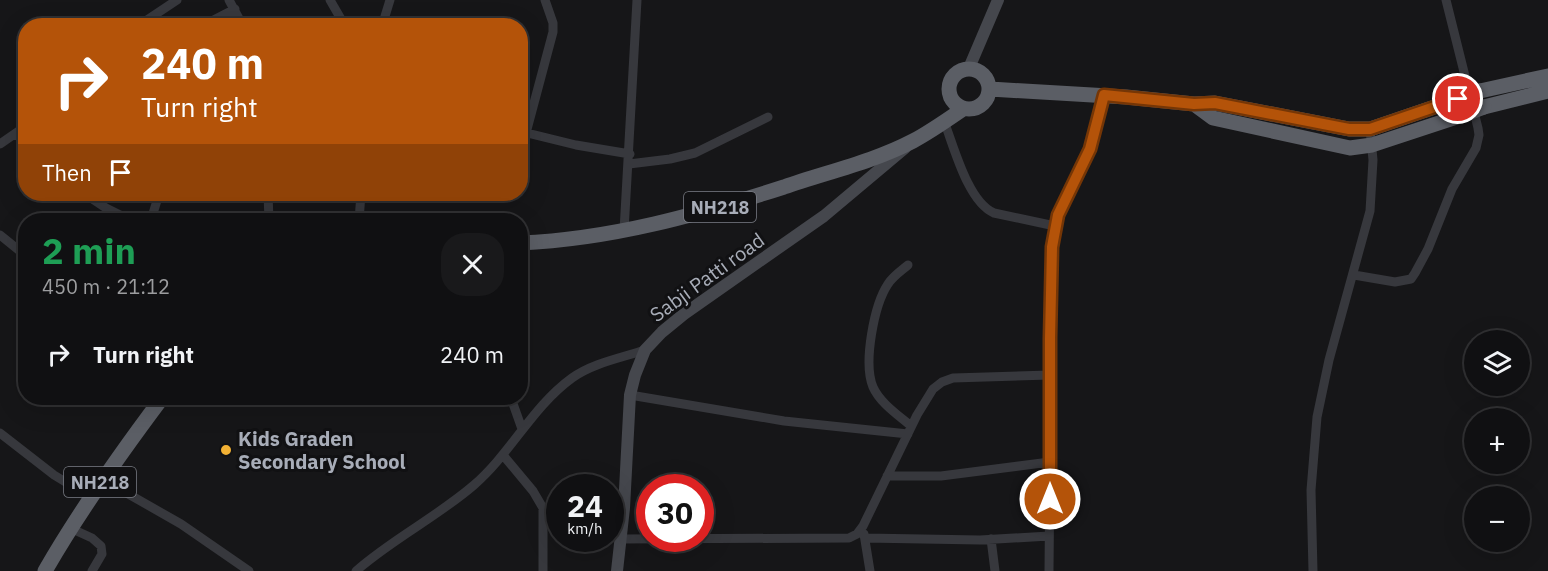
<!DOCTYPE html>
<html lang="en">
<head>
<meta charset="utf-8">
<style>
  body { margin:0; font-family:"IBM Plex Sans",sans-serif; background:#19191b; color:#f1f3f6; height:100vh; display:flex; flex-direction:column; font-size:22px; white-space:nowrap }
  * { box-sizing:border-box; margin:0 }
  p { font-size:20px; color:#9c9d9f }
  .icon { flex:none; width:33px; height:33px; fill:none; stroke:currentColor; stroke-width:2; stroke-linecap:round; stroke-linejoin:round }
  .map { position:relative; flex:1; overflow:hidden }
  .drawer { position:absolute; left:18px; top:213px; width:510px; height:192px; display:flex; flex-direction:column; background:#101012; border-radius:24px; box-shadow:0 6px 24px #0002,0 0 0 2px #303032 }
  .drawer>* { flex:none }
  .hud { position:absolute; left:18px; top:18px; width:510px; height:183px; border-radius:24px; box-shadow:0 6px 24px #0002,0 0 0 2px #303032; background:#b45309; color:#fff; overflow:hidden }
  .controls { position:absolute; left:1464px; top:330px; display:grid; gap:12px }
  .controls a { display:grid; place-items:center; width:66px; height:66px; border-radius:50%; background:#101012; box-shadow:0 6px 24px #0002,0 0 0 2px #303032; font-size:30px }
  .speed { position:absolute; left:546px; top:474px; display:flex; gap:12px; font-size:30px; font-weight:700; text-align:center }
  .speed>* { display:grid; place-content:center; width:78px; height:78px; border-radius:50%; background:#101012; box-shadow:0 6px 24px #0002,0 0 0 2px #303032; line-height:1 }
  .speed small { font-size:15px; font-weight:400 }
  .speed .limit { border:9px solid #d22; background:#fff; color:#111 }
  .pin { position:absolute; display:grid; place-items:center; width:51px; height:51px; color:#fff; margin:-26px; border:3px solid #fff; border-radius:50%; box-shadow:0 2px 6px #0007 }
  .me { position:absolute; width:66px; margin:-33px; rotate:0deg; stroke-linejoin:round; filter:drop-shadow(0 0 4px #0008) }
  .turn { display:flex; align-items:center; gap:21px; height:126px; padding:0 24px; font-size:27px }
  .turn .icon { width:78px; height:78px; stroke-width:2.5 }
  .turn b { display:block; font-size:42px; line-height:51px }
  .then { display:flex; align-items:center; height:57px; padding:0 24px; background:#0003; gap:12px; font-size:22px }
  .round { display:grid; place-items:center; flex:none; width:63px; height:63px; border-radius:24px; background:#19191b }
  .overview { display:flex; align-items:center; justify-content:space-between; height:102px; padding:0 24px }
  h1 { font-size:36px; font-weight:700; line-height:45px; color:#1e9e55 }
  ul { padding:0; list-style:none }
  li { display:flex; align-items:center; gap:18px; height:78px; padding:0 24px }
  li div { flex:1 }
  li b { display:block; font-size:22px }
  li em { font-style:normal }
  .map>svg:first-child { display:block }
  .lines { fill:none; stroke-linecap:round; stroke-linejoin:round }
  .minor { stroke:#37383d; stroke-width:9 }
  .secondary { stroke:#45474d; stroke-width:12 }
  .trunk { stroke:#5b5e65; stroke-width:15 }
  .trunk-bridge { stroke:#5b5e65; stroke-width:15 }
  .route-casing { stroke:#753606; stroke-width:15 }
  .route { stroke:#b45309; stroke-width:10 }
  .poi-dot { fill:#f2b134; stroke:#111113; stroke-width:2 }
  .labels { text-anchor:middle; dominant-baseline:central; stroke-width:6; stroke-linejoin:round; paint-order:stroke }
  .shield { fill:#111113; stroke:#7b7e86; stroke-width:1.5 }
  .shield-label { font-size:18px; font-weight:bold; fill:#a8adb8 }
  .street-label { font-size:20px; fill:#a8adb8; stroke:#111113 }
  .poi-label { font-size:20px; font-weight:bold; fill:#a8adb8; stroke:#111113; text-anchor:start }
</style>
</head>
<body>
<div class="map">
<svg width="1548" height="571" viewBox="0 0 1548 571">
  <rect width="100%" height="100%" fill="#161618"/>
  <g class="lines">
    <path class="minor" d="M229,0L243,26
      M330,0L345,26
      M138,26L177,0
      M202,26L235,9
      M382,26L390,0
      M944,121C954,147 968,202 994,213L1055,226
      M523,132L576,145L630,154
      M16,133L26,146
      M526,133L553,32V23L545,0
      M0,144L26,126
      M629,164L670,159L695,153L768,117
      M85,194L106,208L130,220
      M268,194L269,220
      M151,220L159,194
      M359,220L361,194
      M624,231L637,0
      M0,235L26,256
      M908,265C901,271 893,276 888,284C874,305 863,363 873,387C880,403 898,415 911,426
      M1354,275L1395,282L1411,279L1415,273L1428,249L1452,189L1476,148L1479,135L1478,128L1446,0
      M630,395L784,421L908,434
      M511,398L522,429
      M0,433L54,475L90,497
      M503,455L533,491L543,508V571
      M887,476H941L1050,462
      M102,479L181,524L249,571
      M70,528L92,538L101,546L102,554L92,571
      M864,534L870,571
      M865,538L980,540L1049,536
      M620,539L849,538L857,534L863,526L917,415L933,389L942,382L953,378L1050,375
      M991,539L995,571
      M356,571C392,539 437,517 474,485C511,453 532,407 572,378C593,363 621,358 645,350
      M1049,571L1052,247L1058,215L1090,149L1104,95
      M1313,571L1311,490L1317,417L1329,360L1370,211L1373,160L1370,129"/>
    <path class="secondary" d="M969,68L998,0
      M617,571L624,508L630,395L635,375L645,350L662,332L684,314L824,216L905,148"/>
    <path class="trunk" d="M949 89a20 20 0 1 1 40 0a20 20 0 1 1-40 0Z
      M990,89L1126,97L1194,104L1215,103L1349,129H1370L1458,99
      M1480,91L1548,76
      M1194,104L1213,118L1350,148L1372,145L1463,115
      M1484,107L1548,91
      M520,243C612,239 697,215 784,187C827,172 873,162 913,141C930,132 947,120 963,109
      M45,571C80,510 120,454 162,398"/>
    <path class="trunk-bridge" d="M1458,99L1480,91
      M1463,115L1484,107"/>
  </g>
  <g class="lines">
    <g class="route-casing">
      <path id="route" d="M1050,499V338L1052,247L1058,215L1090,149L1104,95L1194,104L1215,103L1349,129H1370L1458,99"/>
    </g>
    <use href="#route" class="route"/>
  </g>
  <circle class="poi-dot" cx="226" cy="450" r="6"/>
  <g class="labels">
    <g class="shield">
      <rect x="684" y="192" width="72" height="30" rx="4.5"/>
      <rect x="64" y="467" width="72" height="30" rx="4.5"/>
    </g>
    <g class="shield-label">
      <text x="720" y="207">NH218</text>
      <text x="100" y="482">NH218</text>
    </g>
    <g class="street-label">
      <text transform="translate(707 277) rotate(-36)">Sabji Patti road</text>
    </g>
    <g class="poi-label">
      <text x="238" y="438">Kids Graden<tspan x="238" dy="23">Secondary School</tspan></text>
    </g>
  </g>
</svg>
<div class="controls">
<a><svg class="icon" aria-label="layers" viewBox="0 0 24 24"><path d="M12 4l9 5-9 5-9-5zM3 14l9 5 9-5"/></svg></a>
<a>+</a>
<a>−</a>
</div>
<div class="speed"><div>24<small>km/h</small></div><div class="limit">30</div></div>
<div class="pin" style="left:1458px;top:99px;background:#d93025"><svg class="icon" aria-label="arrive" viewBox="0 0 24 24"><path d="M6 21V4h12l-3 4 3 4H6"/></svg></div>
<svg class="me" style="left:1050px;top:499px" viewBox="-20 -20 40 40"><circle r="17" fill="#b45309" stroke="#fff" stroke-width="3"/><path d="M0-11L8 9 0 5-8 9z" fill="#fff"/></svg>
<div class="hud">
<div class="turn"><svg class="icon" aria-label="right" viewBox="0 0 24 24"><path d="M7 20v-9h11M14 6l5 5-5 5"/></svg><div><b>240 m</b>Turn right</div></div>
<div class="then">Then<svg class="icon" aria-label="arrive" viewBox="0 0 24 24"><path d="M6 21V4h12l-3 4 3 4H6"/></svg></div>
</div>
<section class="drawer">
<div class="overview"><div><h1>2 min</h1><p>450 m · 21:12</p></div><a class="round"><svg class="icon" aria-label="close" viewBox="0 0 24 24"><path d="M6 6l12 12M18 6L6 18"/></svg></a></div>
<ul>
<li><svg class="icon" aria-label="right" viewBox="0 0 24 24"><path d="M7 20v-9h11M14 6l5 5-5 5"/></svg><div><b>Turn right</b></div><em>240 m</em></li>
</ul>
</section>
</div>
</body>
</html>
